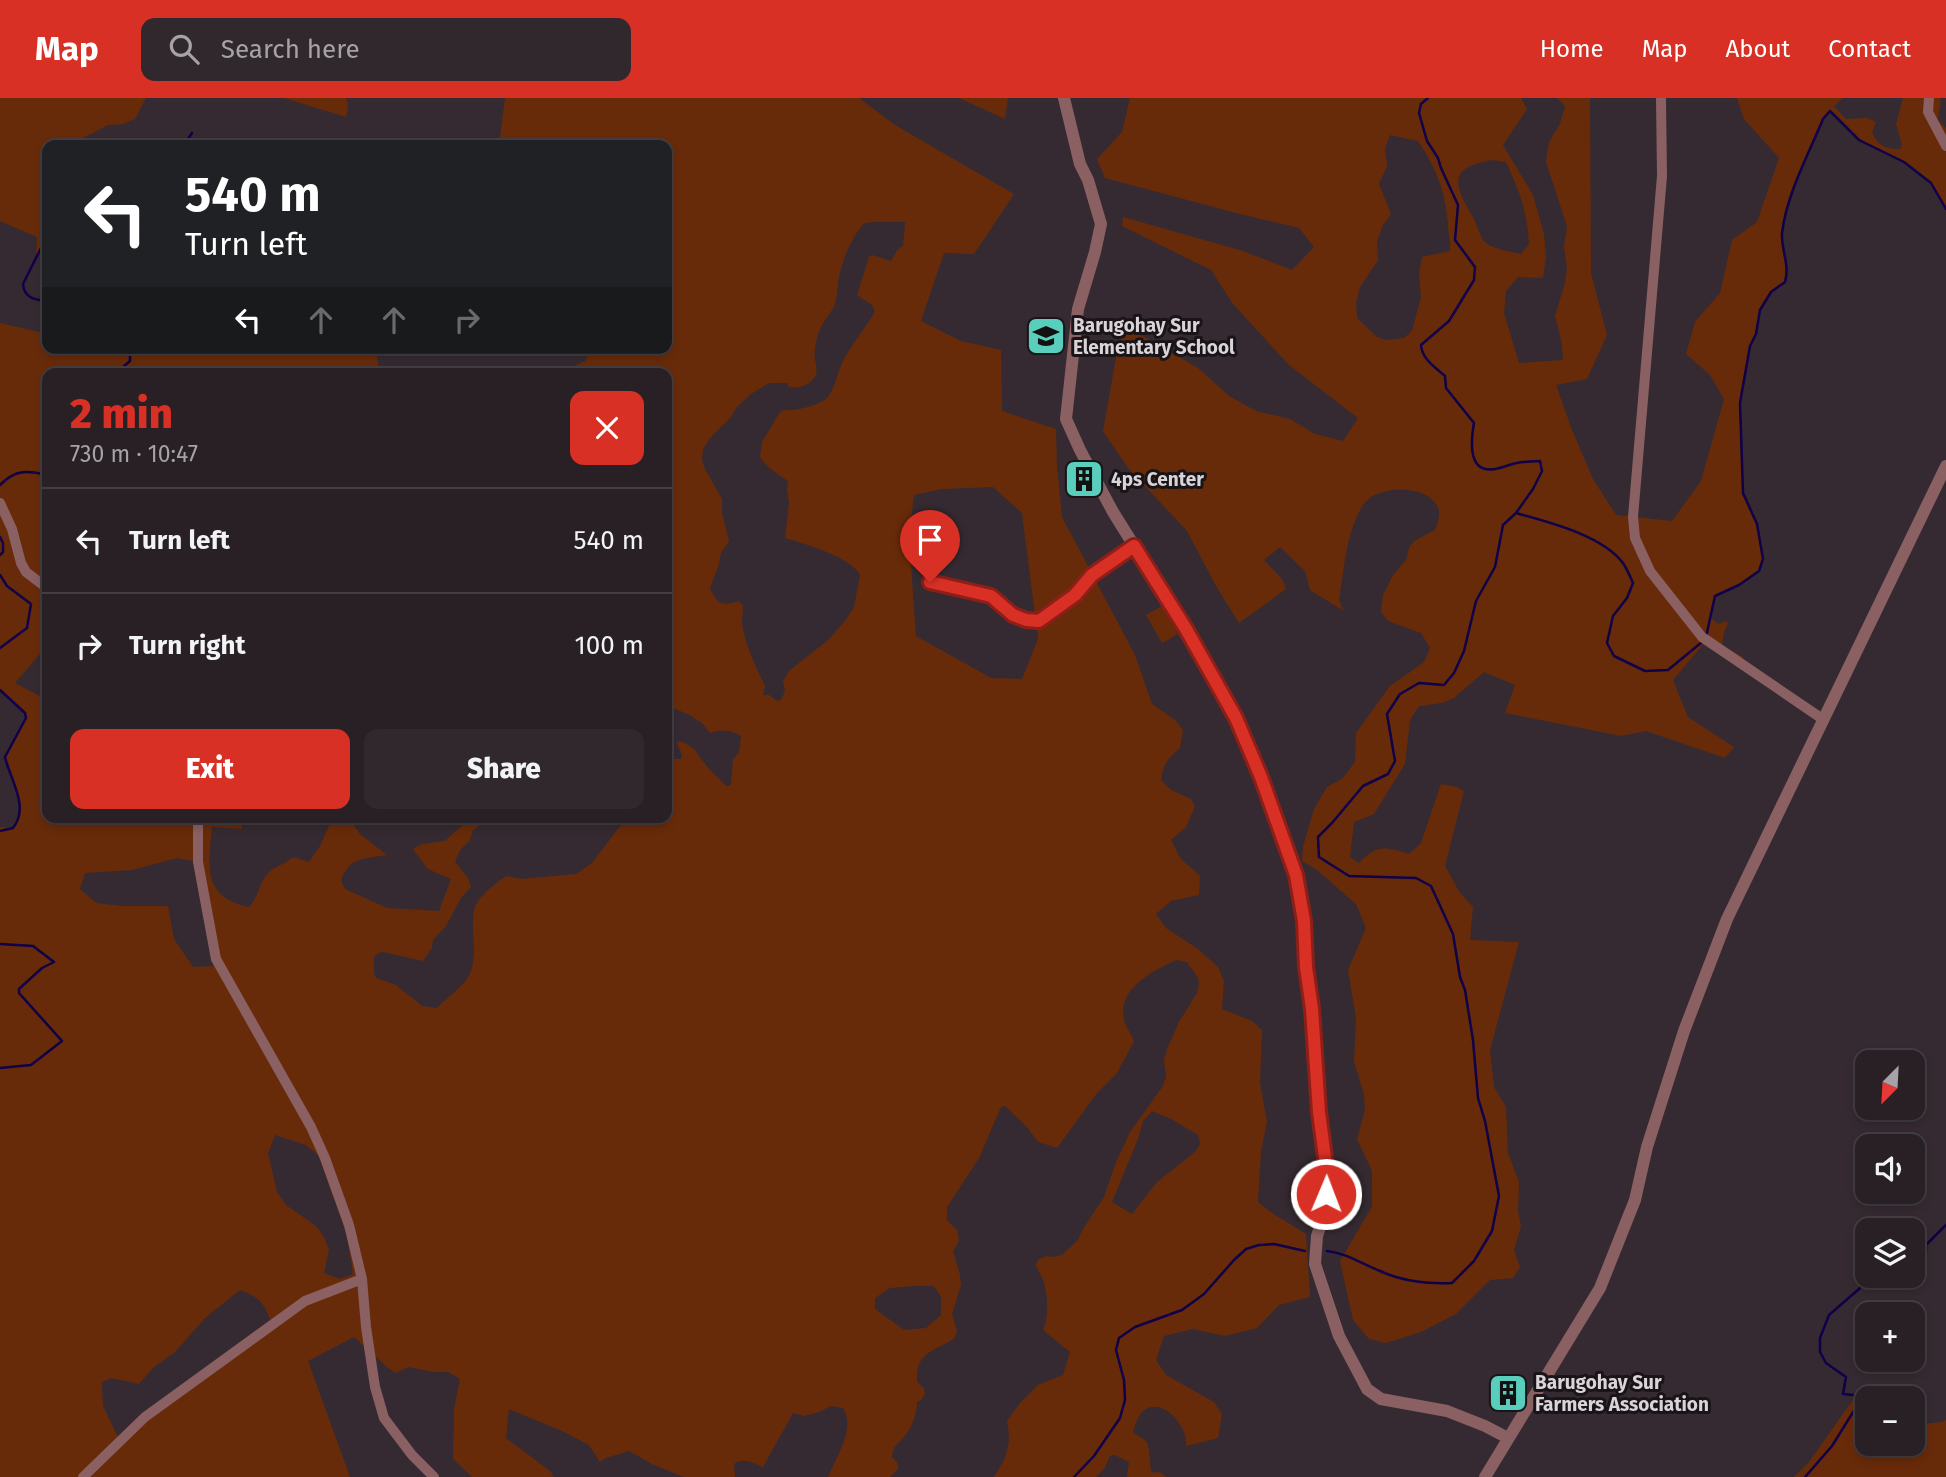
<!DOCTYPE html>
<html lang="en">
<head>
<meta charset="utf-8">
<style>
  body { margin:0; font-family:"Fira Sans",sans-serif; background:#30282d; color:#f1f3f6; height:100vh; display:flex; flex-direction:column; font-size:26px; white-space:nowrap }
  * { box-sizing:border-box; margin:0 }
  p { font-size:23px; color:#a5a3a7 }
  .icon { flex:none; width:38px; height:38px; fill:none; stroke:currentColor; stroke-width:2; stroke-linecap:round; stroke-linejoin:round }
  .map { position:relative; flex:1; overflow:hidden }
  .details { position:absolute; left:42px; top:270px; width:630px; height:455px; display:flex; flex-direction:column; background:#282025; border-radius:14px; box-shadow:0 4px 10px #0003,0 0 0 2px #443e42 }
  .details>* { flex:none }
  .guide { position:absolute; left:42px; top:42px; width:630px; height:214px; border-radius:14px; box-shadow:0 4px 10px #0003,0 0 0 2px #443e42; background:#202124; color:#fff; overflow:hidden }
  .needle { width:46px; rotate:204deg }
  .tools { position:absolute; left:1855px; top:952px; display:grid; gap:14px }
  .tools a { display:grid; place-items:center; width:70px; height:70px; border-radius:14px; background:#282025; box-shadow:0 4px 10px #0003,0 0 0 2px #443e42; font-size:35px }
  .pin { position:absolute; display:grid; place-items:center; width:60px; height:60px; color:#fff; margin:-72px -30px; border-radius:50% 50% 50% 0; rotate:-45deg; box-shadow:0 0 7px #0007 }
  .pin .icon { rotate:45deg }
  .me { position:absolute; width:77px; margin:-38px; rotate:1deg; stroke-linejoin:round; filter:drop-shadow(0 0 5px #0008) }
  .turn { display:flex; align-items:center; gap:24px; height:147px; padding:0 28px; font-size:32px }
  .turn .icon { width:91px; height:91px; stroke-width:2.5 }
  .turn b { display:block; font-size:49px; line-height:60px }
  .lanes { display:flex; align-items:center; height:66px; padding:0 28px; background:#0003; justify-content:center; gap:35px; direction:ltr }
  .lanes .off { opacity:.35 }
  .round { display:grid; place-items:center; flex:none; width:74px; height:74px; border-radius:14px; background:#30282d }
  .overview { display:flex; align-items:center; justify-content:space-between; height:119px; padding:0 28px }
  h1 { font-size:42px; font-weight:800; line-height:52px; color:#d93025 }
  .primary-button { display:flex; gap:14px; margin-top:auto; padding:14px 28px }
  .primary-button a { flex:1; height:80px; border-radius:14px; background:#d93025; color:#fff; font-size:28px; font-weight:800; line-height:80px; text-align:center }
  .primary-button a+a { background:#30282d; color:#f1f3f6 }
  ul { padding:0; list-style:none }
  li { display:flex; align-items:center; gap:21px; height:105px; padding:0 28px; border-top:2px solid #443e42 }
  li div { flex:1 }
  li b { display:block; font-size:26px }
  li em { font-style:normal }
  header { display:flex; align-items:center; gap:42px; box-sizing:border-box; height:98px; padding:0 35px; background:#d93025; color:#fff }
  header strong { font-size:33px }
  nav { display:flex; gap:38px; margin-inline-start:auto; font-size:24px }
  .search { width:490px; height:63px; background:#30282d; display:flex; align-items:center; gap:18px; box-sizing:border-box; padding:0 24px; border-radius:14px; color:#a5a3a7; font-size:26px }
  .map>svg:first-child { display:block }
  .green { fill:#682b0a; fill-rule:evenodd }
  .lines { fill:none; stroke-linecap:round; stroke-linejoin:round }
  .stream { stroke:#100049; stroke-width:2.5 }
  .minor { stroke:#8a6063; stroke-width:10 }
  .tertiary { stroke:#8a6063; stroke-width:12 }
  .route-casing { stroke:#8d1f18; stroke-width:18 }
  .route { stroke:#d93025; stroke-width:12 }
  .labels { text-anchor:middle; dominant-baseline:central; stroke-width:6; stroke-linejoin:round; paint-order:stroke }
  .poi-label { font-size:19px; font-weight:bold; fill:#dad3d7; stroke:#191417; text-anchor:start }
</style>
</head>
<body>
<header>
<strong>Map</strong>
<div class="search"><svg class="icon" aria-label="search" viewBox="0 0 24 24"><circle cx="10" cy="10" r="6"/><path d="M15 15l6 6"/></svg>Search here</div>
<nav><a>Home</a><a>Map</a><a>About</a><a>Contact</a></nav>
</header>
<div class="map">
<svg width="1946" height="1379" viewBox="0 0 1946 1379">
  <rect width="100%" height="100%" fill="#352a31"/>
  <path class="green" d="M0,0H146L135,21L123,26L108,27L83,40L78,47H47V138L36,160L37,139L0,123Z
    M284,0H346C349,7 348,13 346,19Z
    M505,0H859L895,27L1014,96L974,156L944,155L921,223L961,243L1001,252L1002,313L1056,331L1057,369L1062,419L1135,557L1152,606L1175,622L1183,632L1180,650C1168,660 1163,666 1161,682L1171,692L1191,701L1195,708L1186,729L1171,742L1180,760L1200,778L1199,797L1171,803L1156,816L1166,830L1198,851L1218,869L1224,883L1222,911L1252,923L1262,932L1260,985L1267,1024L1261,1053L1258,1104L1272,1115L1306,1136L1310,1199L1279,1207L1257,1230L1225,1238L1193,1231L1164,1238L1156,1262L1166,1277L1214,1304L1222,1316L1218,1340L1186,1348C1189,1329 1162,1297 1143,1313C1138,1318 1135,1327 1133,1334C1137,1338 1145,1341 1147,1345C1150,1350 1149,1367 1152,1375C1157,1373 1162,1374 1166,1379H1127L1129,1364L1115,1357L1110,1358L1104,1371L1096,1379H994C1007,1359 1012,1347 1007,1323L1019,1306L1038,1287L1063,1277L1070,1254L1043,1232C1049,1219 1048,1196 1043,1182C1041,1176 1037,1172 1036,1166L1038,1162L1046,1158L1053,1159L1062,1157L1078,1142L1083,1131L1104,1099L1116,1064L1130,1034L1163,988L1166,978L1164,962L1167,951L1179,924L1197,895L1199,886L1198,880L1187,864L1176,862C1153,873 1117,890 1124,922C1126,929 1131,936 1134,943L1117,975L1097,995L1057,1050L1038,1044L1027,1029L1005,1008L1001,1009L979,1060L947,1109V1122L957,1132L959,1143L953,1153L960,1177L961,1187L952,1216L957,1233L954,1241C934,1253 915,1254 917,1284L924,1290L925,1296L921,1302L917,1304C917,1315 912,1330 904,1339C897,1347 893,1347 892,1359L897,1364L898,1371L890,1379H828C836,1360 856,1330 843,1310L831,1308L819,1314L804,1318L793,1315L763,1369C753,1365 743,1359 734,1366L735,1379H684L652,1366L629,1353L606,1360L600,1364L589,1347L562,1333L509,1311L506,1340L550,1373L554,1379H472L453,1361L454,1311L460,1281L448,1274H434L408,1269L396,1275L387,1269L354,1239L308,1263L350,1379H0V729L13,730C30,709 10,681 5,659L26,620L25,614L0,592V225L39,234L47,238V250H72L101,257L107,250H368L376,253L380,275H47V554L39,557L15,585L47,602V719H241L242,731L212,729C208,768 202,799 249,809C258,800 258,789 265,779C272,768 285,767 293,759L309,764L320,748L333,719H348L360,736L387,757C364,761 349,758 341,783L345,791L387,810L439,813L451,781L428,771L413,751L422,746L445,743L466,724L464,719H490L487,723L473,732L470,742L460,752L455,764L468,780L471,789L461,800L446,828L433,842L432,850L423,863L383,854L378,855L374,859V875L376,880L396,887L422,908L437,910C446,900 462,890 468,879C473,872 473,862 474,853C474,842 471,819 475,809C479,798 496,785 506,778L522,781L576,776L592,765L627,719H667V661H681L682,657L676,643C695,645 698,659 710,672C715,677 721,682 726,688H729L731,686L733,662L739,654L741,638C730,632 722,631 710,635L702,625L688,616L667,608V275H560L585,263L592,250H667V47H499ZM874,124H905L903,148L898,151L891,163L872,157L869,159L857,197L872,207L875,213C865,232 851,246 842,265C838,274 833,296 826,301C819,307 793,314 784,312L780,314L762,344L760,359C767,370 777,375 788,383L787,391L789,405L785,440C805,446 851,459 860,477L854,509L846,522L828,542L789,573L783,583L785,593L781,602L777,603L769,597H763L765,588C756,569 744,545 742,524C742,518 743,513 743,507L738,503C722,509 717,506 710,490L719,466L721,455L729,443L722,415V401L705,371L702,362L703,351L710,340L731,319L736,310L751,296L769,285H787L789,289C799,291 812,287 816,276C818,268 813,261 815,250C816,243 818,235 821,229C825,221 832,214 835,206C837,199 837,191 838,184C842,162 850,142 864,125ZM993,389L1022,415L1038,541L1022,581L991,580L916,538C913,491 907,444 914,397L942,391ZM177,760L193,763L206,817L214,868L193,869L174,841L168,808H121L96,805L80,791L85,775L132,772ZM1152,1013L1171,1021L1198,1037L1200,1046L1195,1054L1157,1084L1132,1116L1112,1104L1138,1041L1143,1023ZM275,1037L306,1047L318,1057L347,1137L353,1176L340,1181L324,1175L329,1152L324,1139L316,1128L286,1107L277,1094L268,1055ZM915,1188H934L941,1199V1217L926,1230L904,1232L875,1211V1200L890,1190ZM240,1192C259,1199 265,1205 271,1225L119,1341L103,1308L102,1284L111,1280L139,1286L153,1270L175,1254L205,1220Z
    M959,0H1008L1005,21Z
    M1130,0H1521L1527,11L1503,47L1533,97L1544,136L1546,159L1543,180L1518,179L1506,193L1504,215L1519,265L1563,262L1562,246L1555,218L1565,185L1567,170L1564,148L1567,128L1546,64L1549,44L1560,26L1565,8L1557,0H1590L1591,175L1607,237L1587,281L1556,287L1572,332L1593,381L1616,417L1672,423L1701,383L1724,301L1710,277L1686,256L1695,224L1720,195L1732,142L1757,124L1779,60L1744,21L1737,0H1843L1834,8L1846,21L1867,20L1876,24L1872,34C1878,47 1885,52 1900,51L1902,47L1896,26L1903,0H1941L1938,22L1946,30V112L1931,85L1904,64L1859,42L1830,13L1823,21C1808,58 1787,95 1782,135C1781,152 1790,166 1785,184L1771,194L1760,212L1756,236L1750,248L1740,305L1743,395L1757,426L1763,461L1759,473L1739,487L1715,498L1710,518L1714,523L1719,526L1726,523L1728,525L1724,534L1722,547L1743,559L1742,567L1706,543L1673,582L1688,619L1734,649L1725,660L1646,633L1621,638L1505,615L1515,587L1484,574L1454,600L1442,605L1419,608L1410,622L1405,666L1374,716L1354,724L1350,759L1359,765C1377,746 1385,749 1409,756L1421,745L1441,686L1457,689L1464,693L1445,768L1460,795L1473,809L1470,842L1519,844L1490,952L1494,989L1506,1009L1508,1055L1519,1084L1518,1113L1521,1128L1514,1152L1520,1169L1513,1180L1490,1182L1456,1216L1421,1234L1386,1245L1369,1241L1353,1222L1340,1163L1372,1109V1073L1357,1041L1365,1012L1364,996L1354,964L1356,920L1348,872L1366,830L1356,806L1317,772L1302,763L1303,749L1314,711L1327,689L1342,681L1355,664L1356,635L1390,588L1424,564L1430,550L1421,535L1388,523L1381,514L1383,497L1393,477L1406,462L1409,450L1414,443L1435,432C1438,424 1442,414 1436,406C1423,386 1376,387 1363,407C1346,434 1344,471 1339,503L1344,513L1310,492L1305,473L1280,449L1264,462L1282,481L1286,491L1239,525L1216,488L1187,433L1128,370L1103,333L1122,226L1198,270L1229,298L1256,313L1290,321L1315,336L1343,343L1358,320L1289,267L1233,206L1211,172L1122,128L1123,119L1243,153L1292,172L1314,149L1299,130L1240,116L1105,80L1097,61L1122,34ZM1390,37L1418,43C1437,72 1445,92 1448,126C1448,135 1451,143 1450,153L1422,159L1419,176L1421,199L1412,233L1404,240L1386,242L1377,239L1357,220L1356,205L1360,189L1378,162L1377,143L1383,127L1391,116L1379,86L1387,68L1385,51ZM1493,62L1506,64C1520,94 1527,113 1529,146L1521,156C1512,154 1492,151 1485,144C1479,138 1477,126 1473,119C1453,86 1448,69 1493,62Z
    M1162,508L1178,536L1162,545L1146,517Z
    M1857,1296L1867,1303V1346H1913V1327L1942,1324L1946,1322V1379H1794L1809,1364Z"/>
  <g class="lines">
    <path class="stream" d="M184,47L192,35
      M47,138L23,186C24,200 35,202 47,203
      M116,275L130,263V250
      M47,363V366
      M0,387C14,373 24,372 43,376L47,369
      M1516,415C1548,424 1602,437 1623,465C1627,471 1630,478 1633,485L1627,500L1613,518L1607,545L1614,558L1645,573L1668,572L1702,544
      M0,439L3,445V454L0,457
      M0,477L7,488L31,506L27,530L0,550
      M1706,539L1715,498L1739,487L1759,473L1763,461L1757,426L1743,395L1740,305L1750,248L1756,236L1760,212L1771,194L1785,184C1790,166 1781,152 1782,135C1787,95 1808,58 1823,21L1830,13L1859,42L1904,64L1931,85L1946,111
      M0,592L25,615L26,620L5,659C10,681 30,709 13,730L0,733
      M0,846L33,848L54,864L42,870L19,891V895L62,943L31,967L0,970
      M1327,1153C1346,1155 1362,1166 1380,1173C1402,1183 1428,1186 1452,1185L1474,1163L1492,1133L1499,1098L1485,1023L1478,1000L1473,942L1465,892L1460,879L1453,836L1431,788L1416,780L1349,778L1319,759L1318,739L1332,725L1363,688L1388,676L1395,663L1387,616L1400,596L1419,585L1444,587L1454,575L1464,553L1476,503L1495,469L1503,427L1516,415L1533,391L1542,373L1540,363C1532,364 1524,363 1517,365C1510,366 1503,370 1495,371C1467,376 1471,342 1474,325L1446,290L1445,278C1435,269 1422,261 1421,247L1449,223L1474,182L1475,169L1455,142L1458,107L1441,70L1438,60L1427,43L1419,15L1421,6L1428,0
      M1913,1158L1921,1160L1926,1155V1147L1946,1127
      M1074,1379L1094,1358L1120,1320L1125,1302L1124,1282L1116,1252L1119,1240L1135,1229L1182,1212L1204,1196L1234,1162L1246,1151L1259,1147L1274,1146L1305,1153
      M1805,1379L1832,1348L1855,1311L1857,1303L1854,1297L1843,1296L1846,1279L1826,1265L1820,1254V1240L1829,1217L1859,1191L1870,1178"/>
    <path class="minor" d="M1661,0L1662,78L1633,419L1635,440L1650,473L1702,539L1824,622
      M1929,0L1928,14L1946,48
      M0,405L12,431L21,465L26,474L47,490
      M930,484L991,498L1013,517L1026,522L1039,523L1075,497L1092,477L1134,448
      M198,719V764L216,861L311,1029L325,1060L349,1127L362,1181L366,1229L375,1289L384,1320L412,1357L434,1379
      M83,1379L145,1319L305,1203L362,1181"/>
    <path class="tertiary" d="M1064,0L1080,66L1088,82L1101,126L1095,154L1078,211L1066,321L1080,352L1113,414L1186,531L1236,620L1261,679L1296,777L1304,823L1306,869L1312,911L1315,972L1321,1035L1327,1075L1324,1117L1317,1138L1315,1166L1339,1238L1367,1291L1381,1301L1447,1313L1485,1328L1508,1340
      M1485,1379L1600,1190L1635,1102L1647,1049L1684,933L1727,821L1946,368"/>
  </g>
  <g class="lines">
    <g class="route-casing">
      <path id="route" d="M930,484L991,498L1013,517L1026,522L1039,523L1075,497L1092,477L1134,448L1186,531L1236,620L1261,679L1296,777L1304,823L1306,869L1312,911L1319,1014L1327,1075L1326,1096"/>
    </g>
    <use href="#route" class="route"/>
  </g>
  <defs>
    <g id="school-square" transform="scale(2.0125)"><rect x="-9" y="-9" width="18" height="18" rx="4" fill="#5acebd" stroke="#191417"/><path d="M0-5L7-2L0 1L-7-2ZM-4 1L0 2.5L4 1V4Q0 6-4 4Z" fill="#111"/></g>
    <g id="building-square" transform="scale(2.0125)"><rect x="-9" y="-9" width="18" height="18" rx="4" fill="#5acebd" stroke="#191417"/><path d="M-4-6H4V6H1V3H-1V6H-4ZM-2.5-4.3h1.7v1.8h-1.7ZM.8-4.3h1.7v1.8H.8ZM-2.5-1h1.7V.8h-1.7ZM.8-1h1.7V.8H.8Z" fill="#111"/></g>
  </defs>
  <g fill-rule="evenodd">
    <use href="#school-square" x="1046" y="238"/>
    <use href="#building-square" x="1084" y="381"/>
    <use href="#building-square" x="1508" y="1295"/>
  </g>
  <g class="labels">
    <g class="poi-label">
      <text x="1073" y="227">Barugohay Sur<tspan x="1073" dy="22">Elementary School</tspan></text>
      <text x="1111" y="381">4ps Center</text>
      <text x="1535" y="1284">Barugohay Sur<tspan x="1535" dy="22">Farmers Association</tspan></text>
    </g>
  </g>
</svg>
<div class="tools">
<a><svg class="needle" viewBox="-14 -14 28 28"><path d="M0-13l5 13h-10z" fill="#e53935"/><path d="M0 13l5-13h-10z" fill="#a5a3a7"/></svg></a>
<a><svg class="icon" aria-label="sound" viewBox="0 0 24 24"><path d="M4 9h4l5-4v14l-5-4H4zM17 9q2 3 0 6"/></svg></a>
<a><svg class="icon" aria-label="layers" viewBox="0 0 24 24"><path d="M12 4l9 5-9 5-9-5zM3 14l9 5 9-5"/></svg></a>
<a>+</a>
<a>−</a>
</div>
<div class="pin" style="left:930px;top:484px;background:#d93025"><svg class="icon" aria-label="arrive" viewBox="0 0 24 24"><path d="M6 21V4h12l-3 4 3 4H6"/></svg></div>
<svg class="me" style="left:1326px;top:1096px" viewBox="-20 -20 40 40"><circle r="17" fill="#d93025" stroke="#fff" stroke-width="3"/><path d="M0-11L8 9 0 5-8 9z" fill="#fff"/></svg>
<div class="guide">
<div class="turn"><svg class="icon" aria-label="left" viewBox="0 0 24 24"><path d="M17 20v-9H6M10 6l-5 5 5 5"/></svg><div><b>540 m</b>Turn left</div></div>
<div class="lanes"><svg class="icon" aria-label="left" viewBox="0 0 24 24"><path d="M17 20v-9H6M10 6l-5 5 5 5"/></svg><svg class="icon off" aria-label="ahead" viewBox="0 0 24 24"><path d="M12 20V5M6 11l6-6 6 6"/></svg><svg class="icon off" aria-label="ahead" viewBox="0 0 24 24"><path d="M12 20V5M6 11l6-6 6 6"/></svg><svg class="icon off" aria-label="right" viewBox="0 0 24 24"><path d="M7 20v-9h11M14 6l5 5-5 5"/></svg></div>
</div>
<section class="details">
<div class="overview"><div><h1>2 min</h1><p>730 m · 10:47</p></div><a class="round" style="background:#d93025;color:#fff"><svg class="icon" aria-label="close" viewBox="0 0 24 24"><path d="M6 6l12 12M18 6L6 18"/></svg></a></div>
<ul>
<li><svg class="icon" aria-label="left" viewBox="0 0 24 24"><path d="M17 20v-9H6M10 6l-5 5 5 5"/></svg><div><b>Turn left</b></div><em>540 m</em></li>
<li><svg class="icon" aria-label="right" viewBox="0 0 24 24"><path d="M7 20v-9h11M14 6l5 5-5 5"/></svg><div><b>Turn right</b></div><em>100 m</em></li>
</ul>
<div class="primary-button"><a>Exit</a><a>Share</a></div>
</section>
</div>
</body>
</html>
